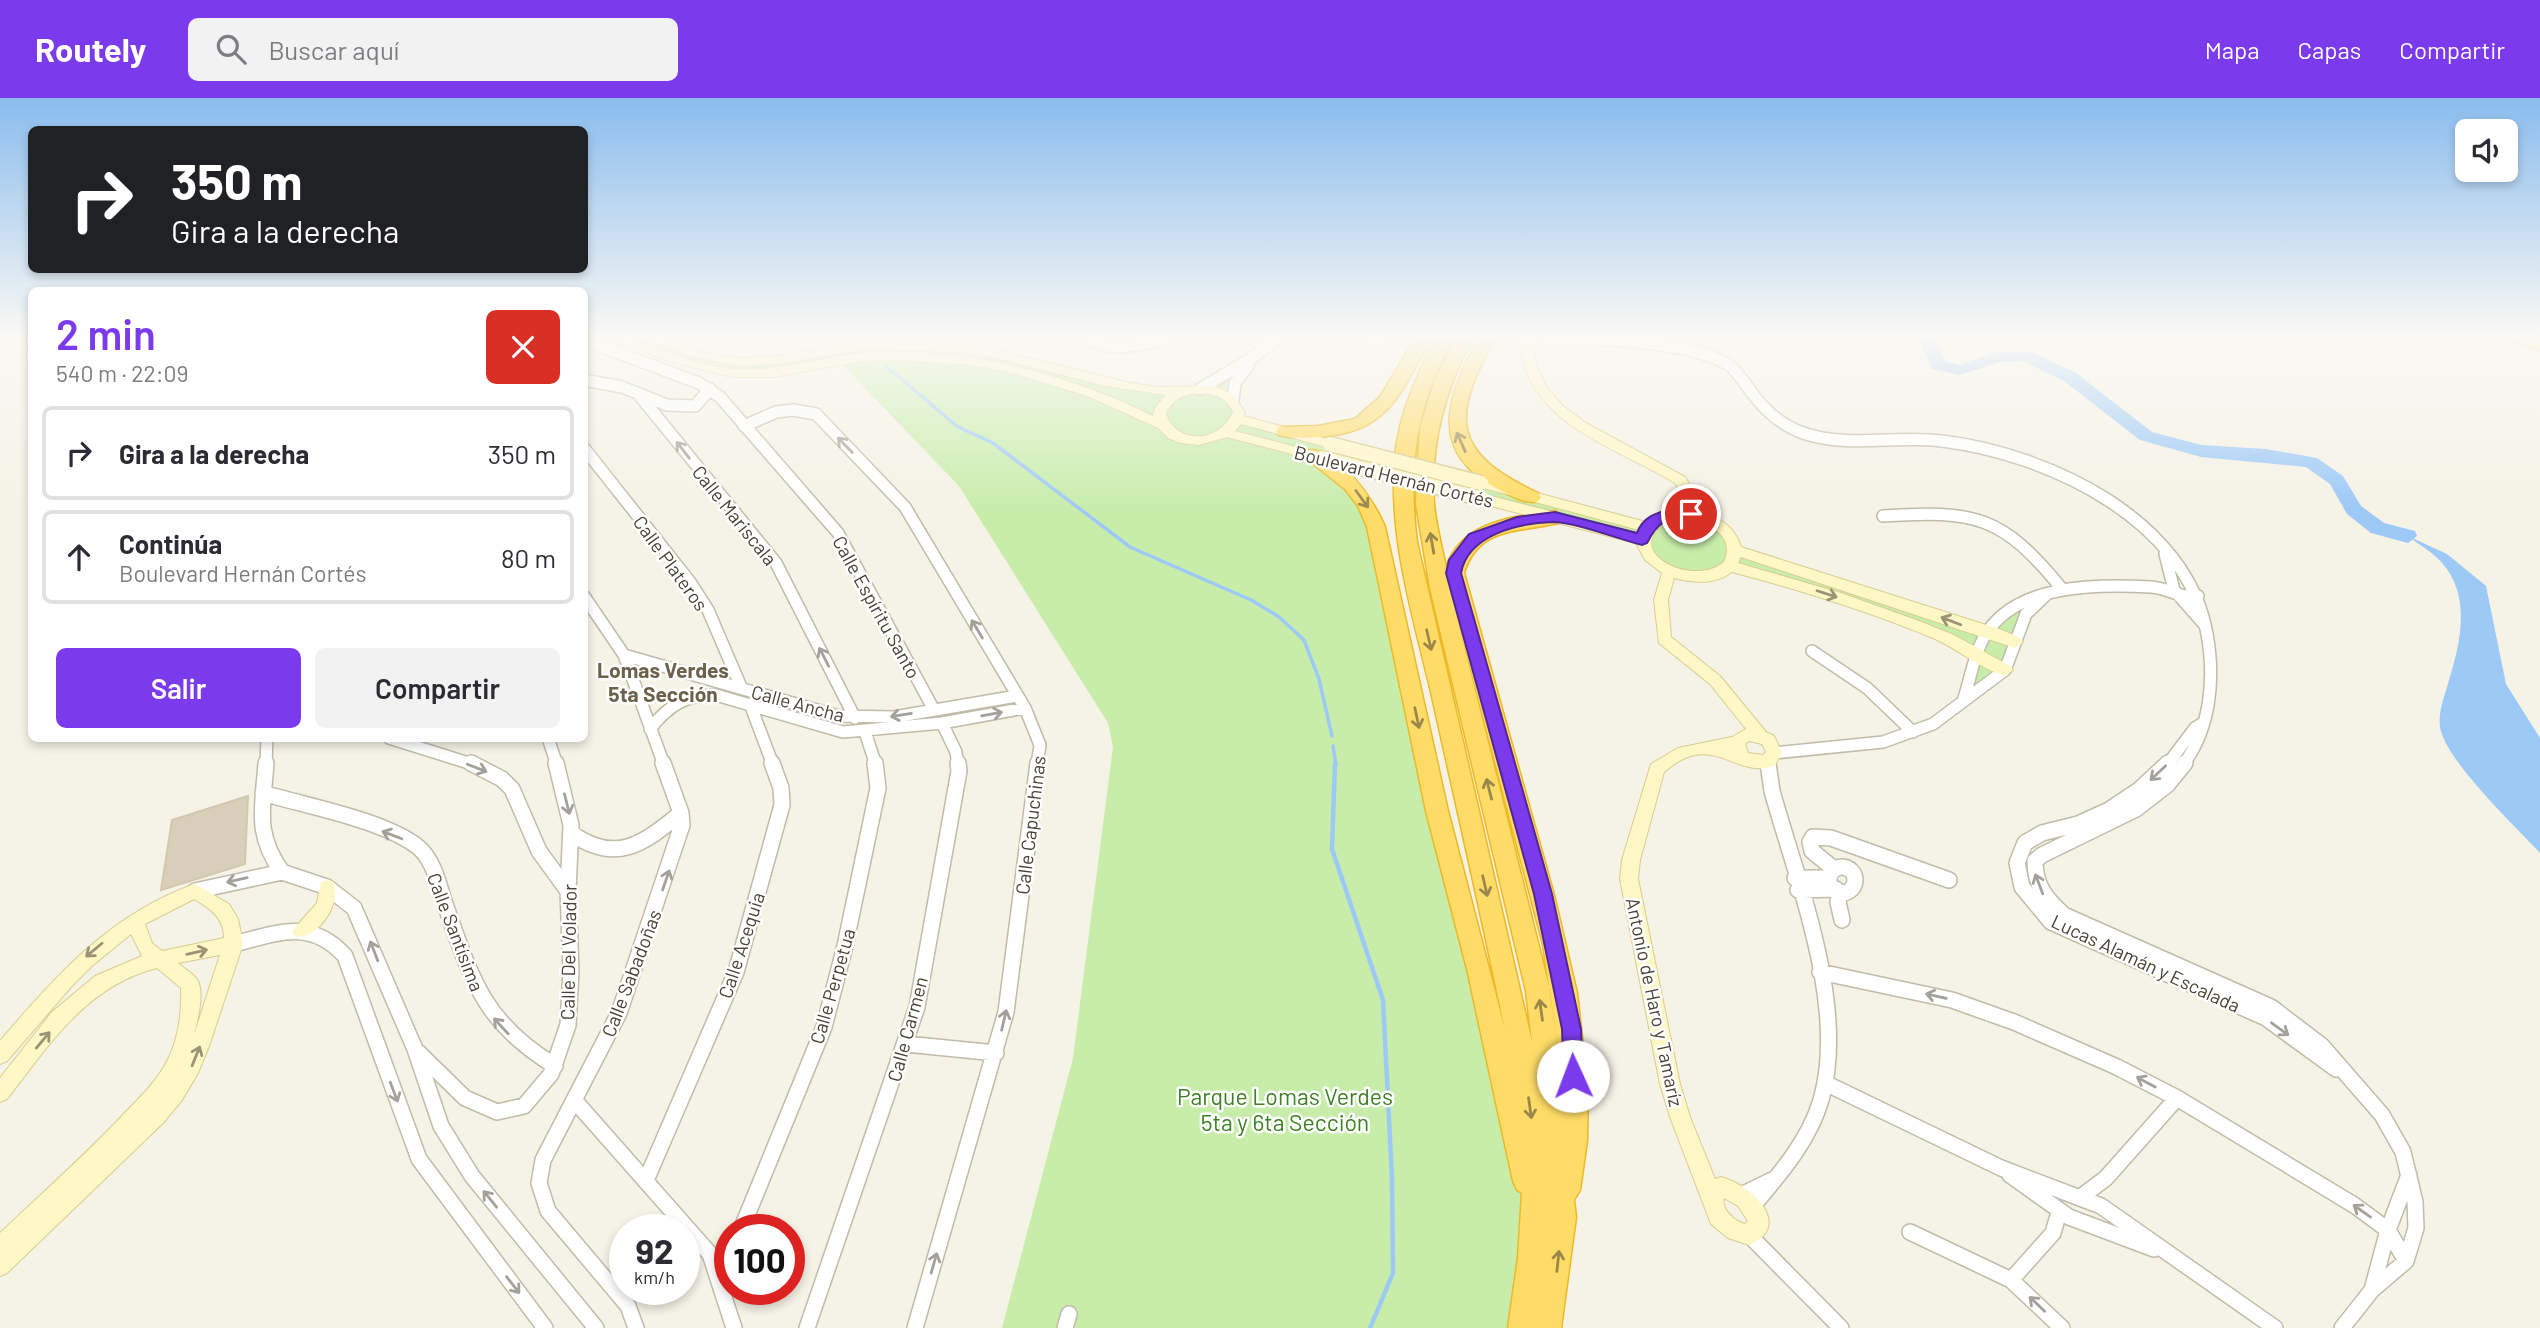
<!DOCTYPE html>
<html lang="es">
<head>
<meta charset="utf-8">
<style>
  body { margin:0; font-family:Barlow,sans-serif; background:#f2f2f3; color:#2b2b33; height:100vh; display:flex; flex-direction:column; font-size:26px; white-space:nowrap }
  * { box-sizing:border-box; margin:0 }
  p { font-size:23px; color:#7c7c81 }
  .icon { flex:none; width:38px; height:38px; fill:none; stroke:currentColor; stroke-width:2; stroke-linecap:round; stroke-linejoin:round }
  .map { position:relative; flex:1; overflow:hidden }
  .drawer { position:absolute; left:28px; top:189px; width:560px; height:455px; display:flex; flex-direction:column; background:#fff; border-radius:10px; box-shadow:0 4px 10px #0003 }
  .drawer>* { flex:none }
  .hud { position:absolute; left:28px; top:28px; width:560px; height:147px; border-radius:10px; box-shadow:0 4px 10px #0003; background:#202124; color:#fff; overflow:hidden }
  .fabs { position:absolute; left:2455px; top:21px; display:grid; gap:14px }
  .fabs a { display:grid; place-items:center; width:63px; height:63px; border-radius:10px; background:#fff; box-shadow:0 4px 10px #0003; font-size:35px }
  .speed { position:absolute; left:609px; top:1116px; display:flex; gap:14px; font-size:35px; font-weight:700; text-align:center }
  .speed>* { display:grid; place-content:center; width:91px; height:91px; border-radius:50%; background:#fff; box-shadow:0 4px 10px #0003; line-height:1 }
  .speed small { font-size:18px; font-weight:400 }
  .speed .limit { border:10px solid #d22; background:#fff; color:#111 }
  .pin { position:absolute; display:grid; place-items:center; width:60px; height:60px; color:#fff; margin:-30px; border:4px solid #fff; border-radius:50%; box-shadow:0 2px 7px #0007 }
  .me { position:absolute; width:77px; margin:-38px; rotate:358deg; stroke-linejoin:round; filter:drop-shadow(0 0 5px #0008) }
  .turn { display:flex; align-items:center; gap:24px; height:147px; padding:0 28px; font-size:32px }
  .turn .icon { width:91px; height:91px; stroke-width:2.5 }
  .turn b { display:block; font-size:49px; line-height:60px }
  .round { display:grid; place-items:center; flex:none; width:74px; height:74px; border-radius:10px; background:#f2f2f3 }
  .headline { display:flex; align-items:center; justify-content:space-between; height:119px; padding:0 28px }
  h1 { font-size:42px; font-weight:600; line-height:52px; color:#7c3aed }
  .primary-button { display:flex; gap:14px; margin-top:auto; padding:14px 28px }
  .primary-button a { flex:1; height:80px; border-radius:10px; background:#7c3aed; color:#fff; font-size:28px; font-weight:600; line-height:80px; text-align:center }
  .primary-button a+a { background:#f2f2f3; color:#2b2b33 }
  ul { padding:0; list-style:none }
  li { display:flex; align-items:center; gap:21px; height:94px; margin:0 14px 10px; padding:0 14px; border:4px solid #e1e1e2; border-radius:10px }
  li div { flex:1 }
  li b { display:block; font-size:26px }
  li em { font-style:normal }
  header { display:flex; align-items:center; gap:42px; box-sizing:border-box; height:98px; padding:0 35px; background:#7c3aed; color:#fff }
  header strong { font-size:33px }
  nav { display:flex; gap:38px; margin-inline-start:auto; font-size:24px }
  .search { width:490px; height:63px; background:#f2f2f3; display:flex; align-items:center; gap:18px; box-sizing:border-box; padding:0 24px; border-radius:10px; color:#7c7c81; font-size:26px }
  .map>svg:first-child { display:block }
  .green { fill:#c8edab }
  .water { fill:#9dc9f7 }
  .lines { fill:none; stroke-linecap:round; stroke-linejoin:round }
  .stream-far1 { stroke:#9dc9f7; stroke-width:3.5 }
  .stream { stroke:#9dc9f7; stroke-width:4.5 }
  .river { fill:#9dc9f7; fill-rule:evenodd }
  .building { fill:#d7cfba; stroke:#d3c8ad; stroke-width:2 }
  .street-far1-casing { stroke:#c1bba8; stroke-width:14 }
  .street-casing { stroke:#c1bba8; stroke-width:18 }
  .secondary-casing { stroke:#d8cd91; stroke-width:2 }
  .highway-casing { stroke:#ecb929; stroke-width:3 }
  .street-far1 { stroke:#fff; stroke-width:11 }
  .street { stroke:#fff; stroke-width:15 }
  .secondary { fill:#fff7c6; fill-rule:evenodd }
  .highway { fill:#ffdc67; fill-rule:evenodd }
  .secondary-bridge-casing { stroke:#d8cd91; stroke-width:17; stroke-linecap:butt }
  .secondary-bridge { stroke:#fff7c6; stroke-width:14 }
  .oneway { stroke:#9a874b }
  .oneway2 { stroke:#a4a09a }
  .oneway3 { stroke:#9a9376 }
  .route { fill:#7c3aed; stroke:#51269a; stroke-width:2 }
  .labels { text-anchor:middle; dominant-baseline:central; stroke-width:5; stroke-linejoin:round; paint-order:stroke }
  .street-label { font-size:19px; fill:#484234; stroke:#fff }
  .neighbourhood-label { font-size:21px; font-weight:bold; fill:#6c624b; stroke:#fff }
  .near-park-label { font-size:23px; fill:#3c8022; stroke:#fff }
</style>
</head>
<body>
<header>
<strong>Routely</strong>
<div class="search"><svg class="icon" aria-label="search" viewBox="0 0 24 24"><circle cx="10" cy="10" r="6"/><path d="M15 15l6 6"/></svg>Buscar aquí</div>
<nav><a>Mapa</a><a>Capas</a><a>Compartir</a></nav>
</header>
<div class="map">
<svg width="2540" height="1230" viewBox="0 0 2540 1230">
  <rect width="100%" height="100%" fill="#f5f2e6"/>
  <path class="green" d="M616,239C658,239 694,265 737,267C787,270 837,253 888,252L886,257L910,258L912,252L1013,263L1125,292L1179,294L1157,322L1084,292L1197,344L1238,322L1327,347L1322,357L1310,358L1360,396L1533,1114L1522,1230H1002L1073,960L1113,649L1108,625L959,388L838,262C805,268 770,278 736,274C696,270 654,253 616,239Z
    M1230,280L1223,299L1234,311C1234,329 1213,343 1194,340C1185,338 1176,334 1167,331L1165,308L1183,296L1207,294Z
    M1481,385L1646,429L1641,441L1483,401Z
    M1671,417L1709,423L1731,443L1729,467L1688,478L1652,459L1648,430Z
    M1738,454L1987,533L2001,522L2046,497L2026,516L2011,562L1963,603L1978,556L1958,544L1732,468Z"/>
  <path class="water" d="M2408,438L2447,456L2486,488L2506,586L2540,640V755C2516,729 2445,662 2440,629C2438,612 2445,598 2449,582C2461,544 2471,497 2442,465C2433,454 2419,447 2408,438Z"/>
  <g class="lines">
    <path class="stream-far1" d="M887,269L958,329L993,345L1130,449L1251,502L1279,519L1304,542L1319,581L1332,638
      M1333,648L1336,667"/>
    <path class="stream" d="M1335,665L1332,751L1383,902L1392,1080L1393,1175L1370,1230"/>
    <path class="river" d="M1918,239H1934L1945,263L1959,267L1998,254H2032L2076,275L2152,334L2201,347L2266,351L2317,360L2343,378L2361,408L2384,425L2415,433L2417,438L2408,445L2371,435L2347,416L2330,386L2306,369L2201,359L2140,342L2064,283L2023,263L2000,264L1960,277L1932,271Z"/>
  </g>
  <path class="building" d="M248,698L245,766L161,792L172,722Z"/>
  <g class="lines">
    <g class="street-far1-casing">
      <path id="street-far1" d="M1085,239C1112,257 1144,246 1173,239
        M1364,239L1379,242L1389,239
        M1526,239C1581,242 1683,239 1729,267C1737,273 1743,283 1749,291C1764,312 1781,328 1806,336C1851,350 1897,337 1942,343C2048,356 2187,421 2207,536C2215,580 2211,630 2183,667
        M584,242L699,285L720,299L838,435L934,612
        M584,282L622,289L667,307L695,308L710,291
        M1200,291L1252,260L1279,239
        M640,298L776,465L855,620
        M1233,302L1235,285L1248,268
        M744,328L776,314L793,312L816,316L905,409L1025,610L1040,647L1037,667
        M584,350L690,484L708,512L741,589
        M1883,418C1975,412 2002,417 2062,491
        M2165,456L2174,492L2205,527
        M584,498L624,557L664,667
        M1812,553L1867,590L1913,634
        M624,557L838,618L894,619L1017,598
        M1963,603C1970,583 1973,560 1983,541C2013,485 2097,486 2151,489C2168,490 2181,501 2198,498
        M750,606L773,667
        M942,625L956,654L958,667
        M650,631C668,608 686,596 716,597L843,634L942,625L1025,610
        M865,634L876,667
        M389,640L475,667
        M548,640L557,667
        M1774,655L1883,644L1933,626L2005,572L2026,516L2046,497
        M1768,663L1769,667
        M266,667L267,640
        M2167,667L2195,630L2203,625"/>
    </g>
    <g class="street-casing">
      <path id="street" d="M266,665C263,710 254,735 282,774
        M471,665L502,681L512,691L539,753L568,793
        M2168,665L2139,692L2109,712L2078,726L2042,735L2025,745L2017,765L2022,789L2051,824L2266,920L2336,971
        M2185,665L2167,687L2136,711L2042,757L2035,763C2035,788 2046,801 2064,817L2271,909L2322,948L2382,1017L2403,1054L2415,1104L2416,1130L2406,1163L2372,1192L2342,1230
        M263,695C306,708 384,722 418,749C434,762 439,788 445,806C472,882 483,924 555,968
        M571,735C616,767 643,746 681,715
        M1829 782a13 13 0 1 1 26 0a13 13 0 1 1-26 0Z
        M1834,771L1812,753L1810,744L1813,739L1831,740L1949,782
        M1795,780H1828
        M1798,792L1836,791
        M195,793L282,774L327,789L354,810L415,951L441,1028L472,1078L596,1230
        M1841,794L1838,804L1842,822
        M234,846C277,835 311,820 345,858L419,1061L545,1230
        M1820,874L1952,902L2014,924L2117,969L2177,1000L2354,1107L2388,1132L2406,1163
        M906,946L996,955
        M418,954L465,1000L497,1014L524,1008L551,976L568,927L571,873L568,792L571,727L556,665
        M1825,985L2001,1070L2101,1108L2275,1230
        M575,1003L710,1156L734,1230
        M2010,1077L2069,1119L2154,1151
        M647,1080L736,874L782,707L781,690L772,665
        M1741,1097L1772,1082
        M2081,1099L2106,1080L2177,1000
        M1752,1109C1779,1077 1809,1043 1821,1002C1848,909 1797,783 1772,693L1768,665
        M741,1132L824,929L845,848L878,690L875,665
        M1910,1134L2011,1182L2062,1230
        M1749,1137L1841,1230
        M721,1182L730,1160
        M2011,1182L2053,1135L2059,1114
        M2372,1192L2388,1132L2409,1077
        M636,1230L628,1208L548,1113L539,1085L543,1062L619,915L682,727L681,715L663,665
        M807,1230L917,909L959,673L958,665
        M915,1230L1006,914L1038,665
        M1065,1230L1069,1216"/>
    </g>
    <g class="secondary-casing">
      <path id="secondary" d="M0,239H8L0,245Z
        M608,239C628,238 645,247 663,253C687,261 711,269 735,271C779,274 818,259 861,255C962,248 1063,274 1153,318L1155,310L1166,297L1105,288L1005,262L961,254L871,251L776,266L740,268L689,258L642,239H658L707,255L740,260L776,258L871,244L961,247L1005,254L1131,285L1157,289L1213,288L1233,296L1245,314L1244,318L1335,343L1337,346L1330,350L1241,326L1235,333L1327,357L1329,360L1322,364L1227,339L1199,347L1180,345L1168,340L1158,330L1087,298L1016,276L978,268L901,262L863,263L773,279H732L668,263ZM1200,295C1214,296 1227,299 1233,314C1221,344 1177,348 1166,316C1172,301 1184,296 1200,295Z
        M1520,239H1532L1536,268L1547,290L1563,308L1586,325L1685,379L1696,396L1698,412C1718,418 1735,428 1741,449L2002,532L2020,540L2023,544L2015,550L1741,459L1738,465L1841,495L1919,523L1954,537L2010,568L2013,572L2005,578C1979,570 1958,551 1933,540C1868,513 1800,492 1732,474C1715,487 1694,485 1674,480L1668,502L1671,539L1720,578L1766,634L1774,638L1782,655L1774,668C1733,681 1713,631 1664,674L1640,762L1638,781L1680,986L1690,1019L1715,1081L1721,1079C1752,1087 1794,1128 1749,1147L1728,1140L1711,1126L1670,1019L1660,986L1620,781L1622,762L1651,666L1678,650L1732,639L1746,631L1710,586L1659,545L1654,502L1662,475L1645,462L1636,445L1483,406L1476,401L1483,396L1637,435L1639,432L1476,388L1474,385L1481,380L1646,424L1668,412L1684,411L1682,396L1675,385C1623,353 1549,333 1525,271C1521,261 1521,249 1520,239ZM1675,420C1698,420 1738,433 1724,464C1691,492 1612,449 1675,420ZM1749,643L1762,646L1766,654L1763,657L1748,655L1745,646ZM1724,1100L1738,1108L1748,1123L1745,1126C1734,1123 1721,1111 1724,1100Z
        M327,782L333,784C344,805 314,845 295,838L292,833L317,805L321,784Z
        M195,786L229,806L238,821L243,846L209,948L198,975L182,1002L163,1025L7,1175L0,1178V1135C40,1097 82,1060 120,1020C136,1003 153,988 165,967C178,944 182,916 181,890L157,870C86,888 49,947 7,1001L0,1004V980L52,914L95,878L142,858L131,836L93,867L71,889L7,963L0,966V943C56,877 112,815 195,786ZM194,801C211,811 224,820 224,840L162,853L152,845L145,826ZM220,857L194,937C197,924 206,892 196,880C191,874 183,870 178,865Z"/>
    </g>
    <g class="highway-casing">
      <path id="highway" d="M1416,239H1432C1404,288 1391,332 1328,338C1312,340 1294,341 1279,337L1276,333L1279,329L1318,328L1355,321L1380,299Z
        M1437,239H1453C1417,310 1407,364 1417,444L1532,944L1526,893L1430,490L1416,406L1420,329L1435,281L1457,239H1473C1445,293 1430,344 1434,406C1436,427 1442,449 1446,470C1461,423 1513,419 1555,413L1564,419L1562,424C1522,435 1479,426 1464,475L1554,797L1577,895L1588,993L1587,1043L1580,1092L1574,1102L1576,1119L1561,1230H1508L1518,1160L1522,1095L1517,1092L1513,1083L1467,871L1426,713L1367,429L1358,408L1345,391L1302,357L1305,353C1335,344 1376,405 1385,429L1448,713L1505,932C1482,819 1456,707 1431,594C1413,518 1388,438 1395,359C1399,316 1417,276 1437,239ZM1455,512L1543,846L1560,966L1550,893Z
        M1480,239H1496C1451,319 1450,354 1538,395L1541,399L1538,403C1526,407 1510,397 1498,391C1426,354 1447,296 1480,239Z
        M2511,239L2540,241V252L2513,243Z"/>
    </g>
    <use href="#street-far1" class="street-far1"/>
    <use href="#street" class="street"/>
    <use href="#secondary" class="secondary"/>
    <use href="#highway" class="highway"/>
    <g class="secondary-bridge-casing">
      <path id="secondary-bridge" d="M1330,346L1481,385
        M1322,360L1483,401"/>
    </g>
    <use href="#secondary-bridge" class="secondary-bridge"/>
  </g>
  <defs><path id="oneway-shaft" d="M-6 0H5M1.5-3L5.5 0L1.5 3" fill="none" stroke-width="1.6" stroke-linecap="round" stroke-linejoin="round" transform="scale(1.75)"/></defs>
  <g class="oneway">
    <use href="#oneway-shaft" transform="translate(1461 344) rotate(-114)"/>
    <use href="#oneway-shaft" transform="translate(1362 401) rotate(54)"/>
    <use href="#oneway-shaft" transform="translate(1432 445) rotate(-100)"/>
    <use href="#oneway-shaft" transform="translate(1429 542) rotate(77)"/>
    <use href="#oneway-shaft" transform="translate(1417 620) rotate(78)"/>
    <use href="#oneway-shaft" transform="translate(1489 691) rotate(-104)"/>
    <use href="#oneway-shaft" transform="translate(1485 788) rotate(77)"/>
    <use href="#oneway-shaft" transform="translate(1541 912) rotate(-98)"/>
    <use href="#oneway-shaft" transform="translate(1530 1010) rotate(82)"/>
    <use href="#oneway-shaft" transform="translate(1558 1163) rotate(-84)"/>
  </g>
  <g class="oneway2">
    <use href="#oneway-shaft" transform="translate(845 347) rotate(-134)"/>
    <use href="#oneway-shaft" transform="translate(683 352) rotate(-128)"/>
    <use href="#oneway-shaft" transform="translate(977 531) rotate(-121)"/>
    <use href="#oneway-shaft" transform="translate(824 559) rotate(-117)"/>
    <use href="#oneway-shaft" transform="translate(992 616) rotate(-10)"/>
    <use href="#oneway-shaft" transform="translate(901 617) rotate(171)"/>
    <use href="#oneway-shaft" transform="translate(477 670) rotate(21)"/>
    <use href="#oneway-shaft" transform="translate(2158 675) rotate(137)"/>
    <use href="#oneway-shaft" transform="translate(567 706) rotate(76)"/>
    <use href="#oneway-shaft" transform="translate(392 737) rotate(-159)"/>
    <use href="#oneway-shaft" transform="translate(237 782) rotate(167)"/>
    <use href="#oneway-shaft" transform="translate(666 782) rotate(-71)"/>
    <use href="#oneway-shaft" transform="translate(2039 786) rotate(-111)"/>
    <use href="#oneway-shaft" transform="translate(374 853) rotate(-111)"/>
    <use href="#oneway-shaft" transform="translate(1936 898) rotate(-167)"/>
    <use href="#oneway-shaft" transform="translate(1004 922) rotate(-77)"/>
    <use href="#oneway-shaft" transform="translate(501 928) rotate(-133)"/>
    <use href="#oneway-shaft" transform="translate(2280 931) rotate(36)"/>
    <use href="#oneway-shaft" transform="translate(2146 984) rotate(-152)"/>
    <use href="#oneway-shaft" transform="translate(394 994) rotate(69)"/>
    <use href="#oneway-shaft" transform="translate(490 1101) rotate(-129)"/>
    <use href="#oneway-shaft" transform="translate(2362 1113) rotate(-145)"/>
    <use href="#oneway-shaft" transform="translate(934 1165) rotate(-74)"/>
    <use href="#oneway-shaft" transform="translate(513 1187) rotate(52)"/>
    <use href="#oneway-shaft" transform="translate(2037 1206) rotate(-136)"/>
  </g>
  <g class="oneway3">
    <use href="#oneway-shaft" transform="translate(1827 496) rotate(18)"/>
    <use href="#oneway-shaft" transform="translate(1951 523) rotate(-159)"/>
    <use href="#oneway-shaft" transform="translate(94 852) rotate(140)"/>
    <use href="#oneway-shaft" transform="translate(197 854) rotate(-13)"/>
    <use href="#oneway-shaft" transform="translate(43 942) rotate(-50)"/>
    <use href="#oneway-shaft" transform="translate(196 958) rotate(-68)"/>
  </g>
  <linearGradient id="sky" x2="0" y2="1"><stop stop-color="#8abcee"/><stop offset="0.58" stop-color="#faf9f4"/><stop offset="1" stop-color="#faf9f4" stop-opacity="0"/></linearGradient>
  <rect width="2540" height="411" fill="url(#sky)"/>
  <path class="route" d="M1673,410L1691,411L1698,416C1681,433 1667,405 1647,445L1642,447C1619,441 1574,424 1553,424C1518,425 1468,437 1461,475L1552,796L1581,931L1583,978L1580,984L1573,987L1567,984L1564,978L1562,931L1534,796L1446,475L1449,462L1469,436L1517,419L1555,414L1637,435C1643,418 1657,415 1673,410Z"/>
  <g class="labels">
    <g class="street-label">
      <text transform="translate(1394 378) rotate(14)">Boulevard Hernán Cortés</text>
      <text transform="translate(735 417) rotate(51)">Calle Mariscala</text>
      <text transform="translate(671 465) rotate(54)">Calle Plateros</text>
      <text transform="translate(877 509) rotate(61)">Calle Espíritu Santo</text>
      <text transform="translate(798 605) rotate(15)">Calle Ancha</text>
      <text transform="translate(1030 727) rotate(-83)">Calle Capuchinas</text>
      <text transform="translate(456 834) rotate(69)">Calle Santísima</text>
      <text transform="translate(741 847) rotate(-72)">Calle Acequia</text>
      <text transform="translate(568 854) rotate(-89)">Calle Del Volador</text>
      <text transform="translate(2146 865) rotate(25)">Lucas Alamán y Escalada</text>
      <text transform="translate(631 875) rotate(-69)">Calle Sabadoñas</text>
      <text transform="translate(832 888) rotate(-74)">Calle Perpetua</text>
      <text transform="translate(1655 904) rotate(78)">Antonio de Haro y Tamaríz</text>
      <text transform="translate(907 931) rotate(-75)">Calle Carmen</text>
    </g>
    <g class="neighbourhood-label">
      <text x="663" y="571">Lomas Verdes<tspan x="663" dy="24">5ta Sección</tspan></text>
    </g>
    <g class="near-park-label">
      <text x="1285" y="998">Parque Lomas Verdes<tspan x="1285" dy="26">5ta y 6ta Sección</tspan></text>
    </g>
  </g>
</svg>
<div class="fabs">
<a><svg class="icon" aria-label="sound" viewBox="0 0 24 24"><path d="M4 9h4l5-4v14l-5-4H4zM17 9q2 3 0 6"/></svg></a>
</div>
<div class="speed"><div>92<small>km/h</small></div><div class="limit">100</div></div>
<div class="pin" style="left:1691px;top:416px;background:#d93025"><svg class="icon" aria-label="arrive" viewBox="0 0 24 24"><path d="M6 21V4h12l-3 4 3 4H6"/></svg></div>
<svg class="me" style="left:1573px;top:978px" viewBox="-20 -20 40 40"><circle r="19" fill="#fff"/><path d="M0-13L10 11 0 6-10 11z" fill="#7c3aed"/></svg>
<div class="hud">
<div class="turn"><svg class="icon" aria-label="right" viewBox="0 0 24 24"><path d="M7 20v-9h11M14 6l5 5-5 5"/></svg><div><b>350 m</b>Gira a la derecha</div></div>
</div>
<section class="drawer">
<div class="headline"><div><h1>2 min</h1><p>540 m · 22:09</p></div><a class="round" style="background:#d93025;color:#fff"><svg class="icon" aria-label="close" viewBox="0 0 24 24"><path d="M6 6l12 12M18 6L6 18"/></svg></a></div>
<ul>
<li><svg class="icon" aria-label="right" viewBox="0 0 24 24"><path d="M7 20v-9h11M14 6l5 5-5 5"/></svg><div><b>Gira a la derecha</b></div><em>350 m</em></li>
<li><svg class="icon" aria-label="ahead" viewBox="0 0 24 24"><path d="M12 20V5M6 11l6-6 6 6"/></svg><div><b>Continúa</b><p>Boulevard Hernán Cortés</p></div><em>80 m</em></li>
</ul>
<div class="primary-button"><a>Salir</a><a>Compartir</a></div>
</section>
</div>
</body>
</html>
